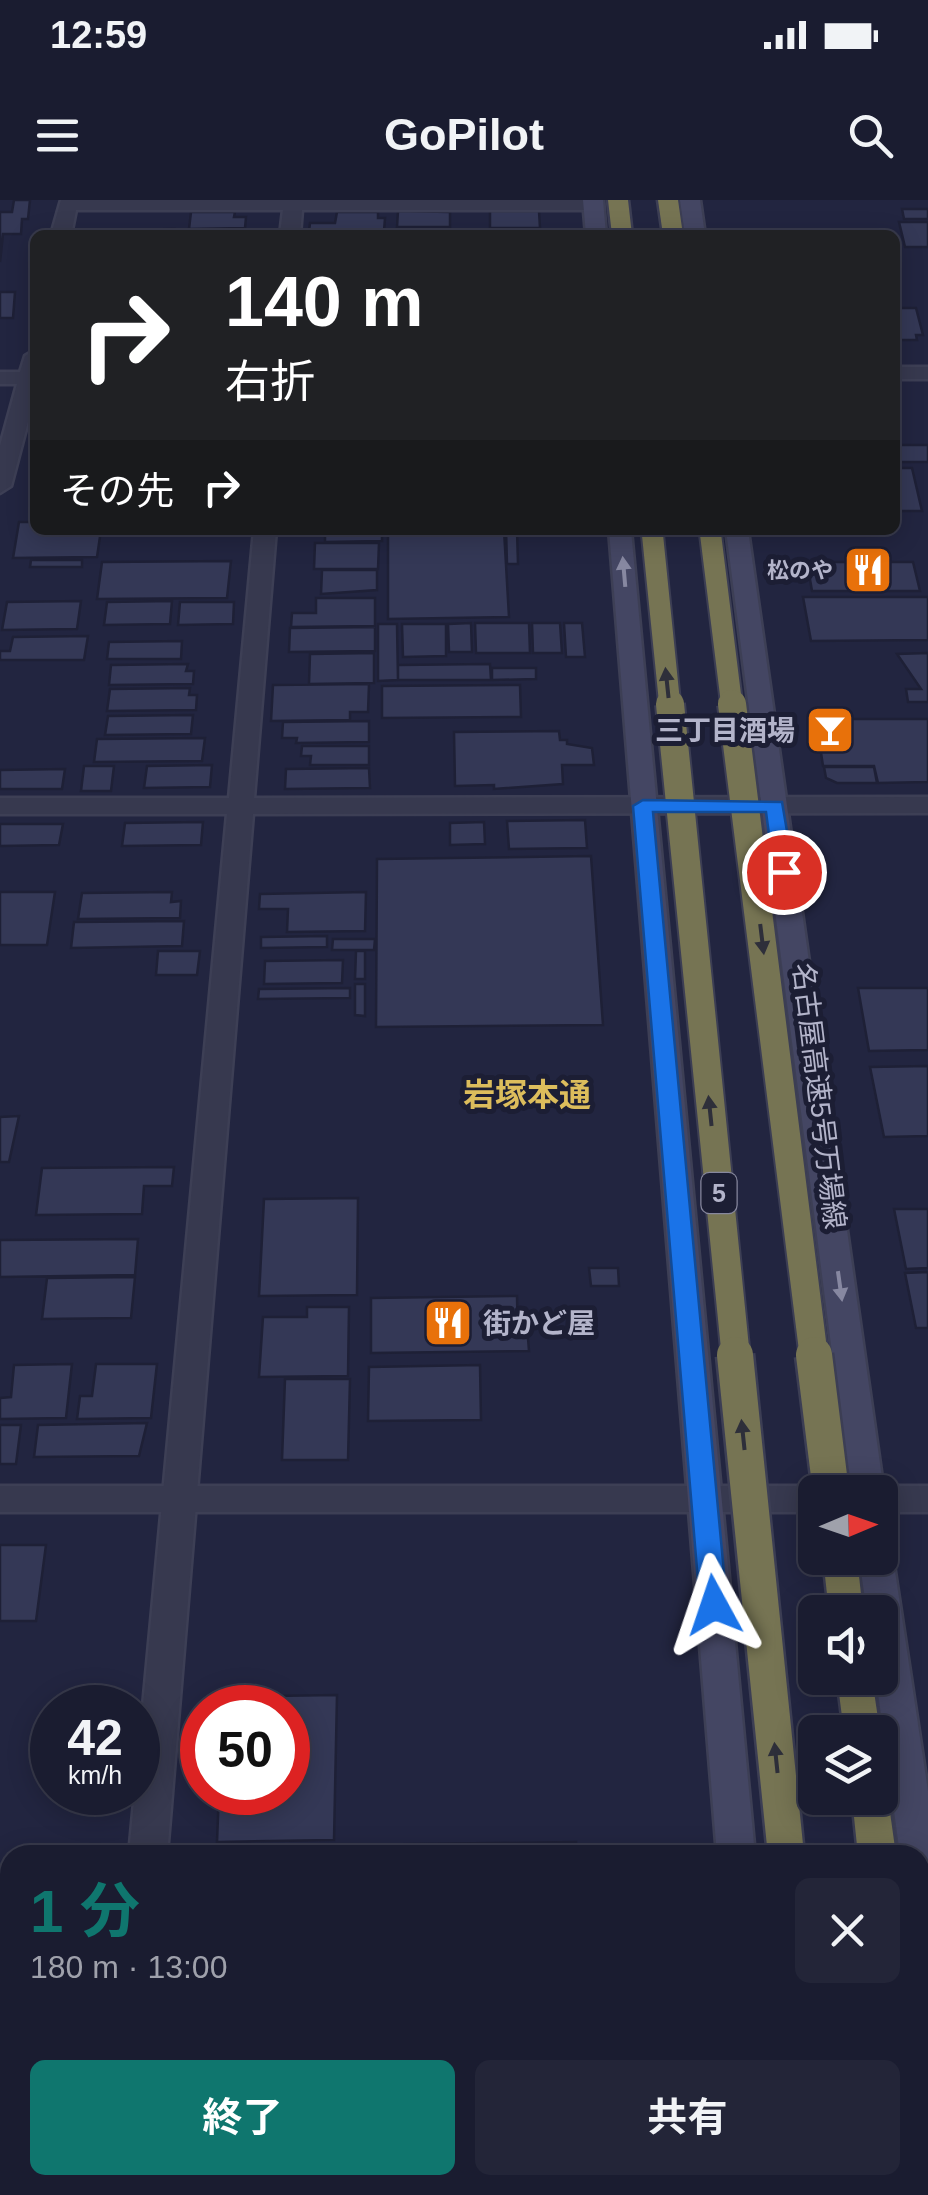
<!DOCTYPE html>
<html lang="ja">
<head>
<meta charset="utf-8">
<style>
  body { margin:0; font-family:Arial,"Noto Sans JP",sans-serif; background:#232538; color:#f1f3f6; height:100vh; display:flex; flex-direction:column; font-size:38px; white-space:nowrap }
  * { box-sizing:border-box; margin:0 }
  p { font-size:32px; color:#9fa1ab }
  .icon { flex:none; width:55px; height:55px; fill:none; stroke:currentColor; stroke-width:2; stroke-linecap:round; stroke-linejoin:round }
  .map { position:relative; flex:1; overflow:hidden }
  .drawer { position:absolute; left:0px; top:1645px; width:930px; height:350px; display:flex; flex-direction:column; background:#1a1c30; border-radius:30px 30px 0 0; box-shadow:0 5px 25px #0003,0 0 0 2px #383a4c }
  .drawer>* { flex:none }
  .top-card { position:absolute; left:30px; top:30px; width:870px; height:305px; border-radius:15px; box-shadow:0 5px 25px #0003,0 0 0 2px #383a4c; background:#202124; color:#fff; overflow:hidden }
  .needle { width:65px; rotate:88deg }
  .fabs { position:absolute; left:798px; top:1275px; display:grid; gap:20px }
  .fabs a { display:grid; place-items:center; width:100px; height:100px; border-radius:15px; background:#1a1c30; box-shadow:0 5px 25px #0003,0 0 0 2px #383a4c; font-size:50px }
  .speed { position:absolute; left:30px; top:1485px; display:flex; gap:20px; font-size:50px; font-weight:700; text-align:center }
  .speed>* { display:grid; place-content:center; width:130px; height:130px; border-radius:50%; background:#1a1c30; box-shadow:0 5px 25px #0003,0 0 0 2px #383a4c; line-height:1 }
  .speed small { font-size:25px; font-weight:400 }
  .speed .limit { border:15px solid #d22; background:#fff; color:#111 }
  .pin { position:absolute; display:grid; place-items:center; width:85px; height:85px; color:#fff; margin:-42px; border:5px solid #fff; border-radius:50%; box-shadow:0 2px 10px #0007 }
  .me { position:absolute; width:110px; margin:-55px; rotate:355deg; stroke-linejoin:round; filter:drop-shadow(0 0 8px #0008) }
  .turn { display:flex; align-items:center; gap:35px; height:210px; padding:0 30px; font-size:45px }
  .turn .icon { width:130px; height:130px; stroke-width:2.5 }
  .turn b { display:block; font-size:70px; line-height:85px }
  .then { display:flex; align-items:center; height:95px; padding:0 30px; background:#0003; gap:20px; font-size:38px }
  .round { display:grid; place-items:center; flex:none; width:105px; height:105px; border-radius:15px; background:#232538 }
  .head { display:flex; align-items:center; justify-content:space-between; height:170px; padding:0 30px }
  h1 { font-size:60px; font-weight:700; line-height:75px; color:#0f766e }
  .button { display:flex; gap:20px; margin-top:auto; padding:20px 30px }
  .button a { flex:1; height:115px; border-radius:15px; background:#0f766e; color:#fff; font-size:40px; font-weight:700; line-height:115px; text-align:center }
  .button a+a { background:#232538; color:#f1f3f6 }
  .status { display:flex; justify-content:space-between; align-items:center; height:70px; padding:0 50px; background:#1a1c30; direction:ltr }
  .status svg { height:28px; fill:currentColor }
  header { display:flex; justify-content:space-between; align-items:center; height:130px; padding:0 30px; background:#1a1c30; font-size:45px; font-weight:700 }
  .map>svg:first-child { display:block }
  .building { fill:#343856; stroke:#1e2036; stroke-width:2.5 }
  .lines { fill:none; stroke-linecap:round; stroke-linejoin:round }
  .minor-casing { stroke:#3d3f55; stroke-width:5 }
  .tertiary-casing { stroke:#3d3f55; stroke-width:5 }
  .secondary-casing { stroke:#3d3f55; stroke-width:5 }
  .motorway-casing { stroke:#3c3e54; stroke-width:5 }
  .minor { fill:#37394f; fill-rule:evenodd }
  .tertiary { fill:#37394f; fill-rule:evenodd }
  .secondary { fill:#444663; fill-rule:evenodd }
  .motorway { fill:#767453; fill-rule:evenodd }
  .motorway-bridge-far2-casing { stroke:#3c3e54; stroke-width:25; stroke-linecap:butt }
  .motorway-bridge-far1-casing { stroke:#3c3e54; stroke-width:32; stroke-linecap:butt }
  .motorway-bridge-casing { stroke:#3c3e54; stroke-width:41; stroke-linecap:butt }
  .motorway-bridge-far2 { stroke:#767453; stroke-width:21 }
  .motorway-bridge-far1 { stroke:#767453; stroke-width:28 }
  .motorway-bridge { stroke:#767453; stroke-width:36 }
  .oneway { fill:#8788a1 }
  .oneway2 { fill:#2e2f3a }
  .route { fill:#1a73e8; stroke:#114b97; stroke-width:2.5 }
  .labels { text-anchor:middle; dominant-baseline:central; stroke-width:10; stroke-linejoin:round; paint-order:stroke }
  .far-poi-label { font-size:22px; font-weight:bold; fill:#b3b4ca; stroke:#1c1e34; text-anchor:end }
  .shield { fill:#1c1e34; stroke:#86879d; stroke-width:2.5 }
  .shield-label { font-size:25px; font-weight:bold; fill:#b3b4ca }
  .poi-label { font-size:28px; font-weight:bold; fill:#b3b4ca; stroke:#1c1e34; text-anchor:end }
  .street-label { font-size:28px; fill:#b3b4ca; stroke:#1c1e34 }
  .quarter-label { font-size:32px; font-weight:bold; fill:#dcbd5c; stroke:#1c1e34 }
</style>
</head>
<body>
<div class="status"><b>12:59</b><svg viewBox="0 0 49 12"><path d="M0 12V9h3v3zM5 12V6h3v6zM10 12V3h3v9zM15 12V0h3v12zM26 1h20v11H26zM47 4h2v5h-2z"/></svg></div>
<header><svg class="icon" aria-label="menu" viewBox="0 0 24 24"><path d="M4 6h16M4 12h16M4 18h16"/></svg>GoPilot<svg class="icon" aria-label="search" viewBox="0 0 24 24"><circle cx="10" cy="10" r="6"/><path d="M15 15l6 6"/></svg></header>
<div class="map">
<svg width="928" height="1995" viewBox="0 0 928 1995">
  <rect width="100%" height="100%" fill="#222540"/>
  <path class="building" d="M14,0H30L28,19H22L21,34H3L0,62V12H12Z
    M902,9H928V19H904Z
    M398,11L450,12V27H397Z
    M490,11H539L540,28H490Z
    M191,12H235L234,17H246L245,28L189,29Z
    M337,12H378V18H385L384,31H309L310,23H335Z
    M899,22H928V47H905Z
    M174,29L173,35H119L120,30Z
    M404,31H547L548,35H404Z
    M0,92H15L13,118H0Z
    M895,108H916L923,135H916L917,140H895Z
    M895,245H928V262H895Z
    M895,268H912L922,311H895Z
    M19,322H35V330H101L97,357L13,358Z
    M325,330H382V341L325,342Z
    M388,330H504L509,417L388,419Z
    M506,330H517L518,364H507Z
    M315,343H379L378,369H314Z
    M31,360H82V367H30Z
    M231,361L227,398L97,399L102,362Z
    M807,362H913L920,391H812Z
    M322,370H377V390L321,394Z
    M803,397H928V440L811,441Z
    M316,398H375V426L291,427L292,413H316Z
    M81,401L77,429L2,430L7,402Z
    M172,401L170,424L104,425L107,402Z
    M180,402H234L233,424L178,425Z
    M471,423L472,452H449L448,424Z
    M475,423H529L530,453H476Z
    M532,423H560L562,453H533Z
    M564,423H582L585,457H566Z
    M378,424H397L398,480L378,481Z
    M402,424H446V456L403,457Z
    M375,427V451L289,452L290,428Z
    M88,436L84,460H0V451H10L13,437Z
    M182,441L181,459H107L109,442Z
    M374,453V483L309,484L310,454Z
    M928,453V502H908L906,489H921L897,454Z
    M188,464L186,471H194L193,484L109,485L111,465Z
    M490,464L491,480H398V465Z
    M492,468H536V479L492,480Z
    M369,484L368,512H350V520L271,521L273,485Z
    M520,485L521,517L382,518V486Z
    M190,488L189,495H197L196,510L107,511L110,489Z
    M193,515L191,534L105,535L108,516Z
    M816,519H928V582L878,583L874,566H823Z
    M369,521V542L296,543L297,538H282L283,522Z
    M559,531L560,540H567V544L592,548L594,565H562L563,584L494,589V585L455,586L454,532Z
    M205,538L202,561L94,562L97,539Z
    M302,546H369V565H310L311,556H301Z
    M212,565L210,587L144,588L147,566Z
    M84,566H114L111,591H81Z
    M824,567H874L877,583H837L826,578Z
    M369,568L370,588L285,589L286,569Z
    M65,569L62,589H0V570Z
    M585,620L587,648L509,649L507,621Z
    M203,622L201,645L122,646L125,623Z
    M484,622L485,644L450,645V623Z
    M0,624H63L59,645L0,646Z
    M591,656L603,825L376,827L377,659Z
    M0,692H55L47,745H0Z
    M172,692L171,702L181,701L180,718L78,719L82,693Z
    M366,692L365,731L287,732L288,709H259L260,694Z
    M184,721L182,746L71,748L74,722Z
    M327,736V747L261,748V737Z
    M333,739H375L374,750H332Z
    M158,751H200L197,775H156Z
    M356,751H365V779H355Z
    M343,760L342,783L264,784L265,761Z
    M355,784H365V816L355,815Z
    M350,788V798L258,799L259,789Z
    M858,788H928V850L869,851Z
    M928,866V936L884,937L870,867Z
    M19,916L9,962H0V917Z
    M174,967L172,986H144L142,1014L36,1015L42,968Z
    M358,998L357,1095L259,1096L264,999Z
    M894,1009H928V1068L906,1069Z
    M138,1039L135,1075L0,1077V1040Z
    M589,1068H618L619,1086H591Z
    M928,1072V1128H916L905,1073Z
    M135,1077L131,1118L42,1119L47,1078Z
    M517,1096L518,1138H528L529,1151L371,1153V1098Z
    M307,1107H349L348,1176L259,1177L263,1117H307Z
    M72,1164L66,1218L0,1219V1198L11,1197L14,1165Z
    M96,1164H157L151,1218L77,1219L80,1196H92Z
    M480,1165L481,1220L368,1221L369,1167Z
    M285,1179H350L348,1260H282Z
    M147,1223L139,1256L34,1257L38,1225Z
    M0,1225H21L16,1264H0Z
    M0,1345H46L36,1421H0Z
    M337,1495L334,1640L217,1642L219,1592H288V1508H214V1497Z
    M576,1642V1655H346L347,1645Z
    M529,1985H640L641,1995H529Z"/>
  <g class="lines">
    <g class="minor-casing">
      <path id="minor" d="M61,0H600L603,4L593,10H302L300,35H280L283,10H76L71,35H51Z
        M35,150V195L11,286L0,293V246L17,184H0V172H20L25,156Z
        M895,167H928V179H895Z
        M254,330H276L254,598L928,597V613L253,614L167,1655H129L227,614H0V598H229Z
        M98,1985H138L137,1995H97Z"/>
    </g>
    <g class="tertiary-casing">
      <path id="tertiary" d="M0,1286H815L828,1292H815V1312H0Z
        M880,1286H928V1312H880V1292H867Z"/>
    </g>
    <g class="secondary-casing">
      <path id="secondary" d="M583,0H603L606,35H586Z
        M680,0H700L705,35H685Z
        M609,330H631L755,1655H717Z
        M726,330H748L884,1292L880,1299V1292H850Z
        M880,1346L888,1348L893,1358L928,1591V1735L920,1732V1655H900L876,1478H880V1412H867L859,1358H880Z
        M747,1985H787L788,1995H748Z"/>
    </g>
    <g class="motorway-casing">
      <path id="motorway" d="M608,0H628L632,35H612Z
        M658,0H678L683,35H663Z
        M823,1358H857L863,1412H829Z
        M837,1478H872L880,1532H844Z
        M880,1586L888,1598L896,1655H858L852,1598H880Z
        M920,1966L928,1969V1995H900L899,1985H920Z
        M800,1985H840L841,1995H801Z"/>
    </g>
    <use href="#minor" class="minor"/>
    <use href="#tertiary" class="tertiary"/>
    <use href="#secondary" class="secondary"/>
    <use href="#motorway" class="motorway"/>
    <g class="motorway-bridge-far2-casing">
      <path id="motorway-bridge-far2" d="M652,330L670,507
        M710,330L732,507"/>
    </g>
    <g class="motorway-bridge-far1-casing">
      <path id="motorway-bridge-far1" d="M670,504L736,1158
        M732,504L814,1158"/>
    </g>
    <g class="motorway-bridge-casing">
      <path id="motorway-bridge" d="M735,1155L786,1655
        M814,1155L831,1292"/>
    </g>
    <use href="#motorway-bridge-far2" class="motorway-bridge-far2"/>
    <use href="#motorway-bridge-far1" class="motorway-bridge-far1"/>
    <use href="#motorway-bridge" class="motorway-bridge"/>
  </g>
  <defs><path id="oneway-solid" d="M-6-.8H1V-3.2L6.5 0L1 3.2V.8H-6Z" transform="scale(2.5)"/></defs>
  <g class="oneway">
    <use href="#oneway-solid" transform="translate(624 372) rotate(-95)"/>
    <use href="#oneway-solid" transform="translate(840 1086) rotate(82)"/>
  </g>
  <g class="oneway2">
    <use href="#oneway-solid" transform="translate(667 483) rotate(-96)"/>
    <use href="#oneway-solid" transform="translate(762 739) rotate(83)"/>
    <use href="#oneway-solid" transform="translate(710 911) rotate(-96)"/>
    <use href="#oneway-solid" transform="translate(743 1235) rotate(-96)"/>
    <use href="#oneway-solid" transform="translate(776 1558) rotate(-96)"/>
  </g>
  <path class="route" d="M643,600L782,602L794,672L784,679L774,672L766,612H653L727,1405L714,1416L700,1405L633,606Z"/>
  <defs>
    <g id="restaurant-square" transform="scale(2.5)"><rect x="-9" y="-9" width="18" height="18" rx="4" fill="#e8710a" stroke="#1c1e34"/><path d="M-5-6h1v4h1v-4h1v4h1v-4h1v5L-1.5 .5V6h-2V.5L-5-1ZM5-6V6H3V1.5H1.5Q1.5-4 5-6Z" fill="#fff"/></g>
    <g id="bar-square" transform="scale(2.5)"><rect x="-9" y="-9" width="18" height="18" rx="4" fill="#e8710a" stroke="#1c1e34"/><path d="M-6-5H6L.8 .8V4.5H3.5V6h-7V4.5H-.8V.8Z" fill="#fff"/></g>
  </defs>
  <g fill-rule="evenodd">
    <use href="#restaurant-square" x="868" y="370"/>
    <use href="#bar-square" x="830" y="530"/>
    <use href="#restaurant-square" x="448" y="1123"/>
  </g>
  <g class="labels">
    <g class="far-poi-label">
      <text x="833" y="370">松のや</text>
    </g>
    <rect class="shield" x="701.5" y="973" width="35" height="40" rx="8"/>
    <g class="shield-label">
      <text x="719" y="993">5</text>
    </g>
    <g class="poi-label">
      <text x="795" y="530">三丁目酒場</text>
      <text x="483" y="1123" text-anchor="start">街かど屋</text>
    </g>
    <g class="street-label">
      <text transform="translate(819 896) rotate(83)">名古屋高速5号万場線</text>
    </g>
    <g class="quarter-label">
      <text x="527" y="895">岩塚本通</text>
    </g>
  </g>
</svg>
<div class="fabs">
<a><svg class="needle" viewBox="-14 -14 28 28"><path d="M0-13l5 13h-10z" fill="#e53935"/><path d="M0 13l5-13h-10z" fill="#9fa1ab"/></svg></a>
<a><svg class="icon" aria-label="sound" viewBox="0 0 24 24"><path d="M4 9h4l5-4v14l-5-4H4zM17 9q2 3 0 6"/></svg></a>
<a><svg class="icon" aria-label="layers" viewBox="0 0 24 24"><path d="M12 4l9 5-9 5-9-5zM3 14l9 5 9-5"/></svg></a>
</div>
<div class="speed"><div>42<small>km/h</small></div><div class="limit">50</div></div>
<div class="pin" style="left:784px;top:672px;background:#d93025"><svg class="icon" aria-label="arrive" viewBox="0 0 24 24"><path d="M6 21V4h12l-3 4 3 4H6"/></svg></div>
<svg class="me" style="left:714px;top:1405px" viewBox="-20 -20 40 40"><path d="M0-17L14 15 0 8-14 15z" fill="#1a73e8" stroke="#fff" stroke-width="4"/></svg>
<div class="top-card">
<div class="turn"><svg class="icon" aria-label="right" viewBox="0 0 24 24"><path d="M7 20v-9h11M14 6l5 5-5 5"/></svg><div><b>140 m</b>右折</div></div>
<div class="then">その先<svg class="icon" aria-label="right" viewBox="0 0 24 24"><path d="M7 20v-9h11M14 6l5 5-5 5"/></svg></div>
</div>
<section class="drawer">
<div class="head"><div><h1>1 分</h1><p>180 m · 13:00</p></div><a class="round"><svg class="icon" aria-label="close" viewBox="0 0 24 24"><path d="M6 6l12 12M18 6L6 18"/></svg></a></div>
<div class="button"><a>終了</a><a>共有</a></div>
</section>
</div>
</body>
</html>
